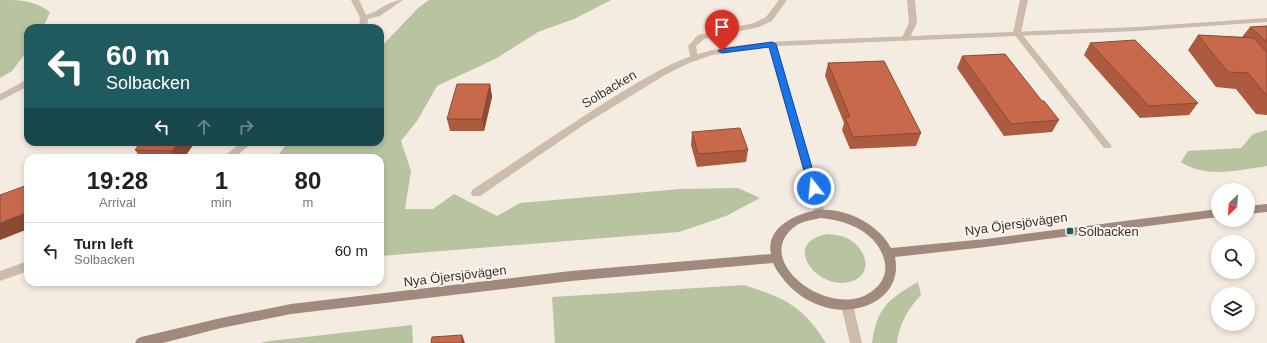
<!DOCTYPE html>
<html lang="en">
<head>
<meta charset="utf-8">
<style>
  body { margin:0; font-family:Helvetica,sans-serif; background:#f2f2f2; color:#222; height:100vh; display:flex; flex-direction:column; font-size:15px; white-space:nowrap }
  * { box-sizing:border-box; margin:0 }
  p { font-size:13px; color:#767676 }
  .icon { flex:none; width:22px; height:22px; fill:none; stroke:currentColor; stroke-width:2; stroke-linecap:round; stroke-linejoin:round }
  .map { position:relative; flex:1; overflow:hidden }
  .side { position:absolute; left:24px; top:154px; width:360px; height:132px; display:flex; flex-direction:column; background:#fff; border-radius:12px; box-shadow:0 2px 6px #0003 }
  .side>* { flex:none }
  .top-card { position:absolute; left:24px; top:24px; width:360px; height:122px; border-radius:12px; box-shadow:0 2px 6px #0003; background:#1f5a5e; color:#fff; overflow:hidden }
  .needle { width:26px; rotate:205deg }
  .controls { position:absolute; left:1211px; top:183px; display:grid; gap:8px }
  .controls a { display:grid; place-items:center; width:44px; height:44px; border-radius:50%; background:#fff; box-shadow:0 2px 6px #0003; font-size:20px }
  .pin { position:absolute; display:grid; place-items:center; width:34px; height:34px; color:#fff; margin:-41px -17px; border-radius:50% 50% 50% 0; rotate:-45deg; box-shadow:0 0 4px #0007 }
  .pin .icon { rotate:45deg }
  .me { position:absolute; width:44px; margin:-22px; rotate:344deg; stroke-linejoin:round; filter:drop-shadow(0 0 3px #0008) }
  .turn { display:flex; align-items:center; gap:14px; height:84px; padding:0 16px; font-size:18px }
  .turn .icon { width:52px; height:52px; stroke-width:2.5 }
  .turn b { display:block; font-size:28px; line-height:34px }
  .lanes { display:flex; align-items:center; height:38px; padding:0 16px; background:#0003; justify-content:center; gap:20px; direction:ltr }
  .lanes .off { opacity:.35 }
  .eta { display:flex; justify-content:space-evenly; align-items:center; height:68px; text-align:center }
  .eta b { font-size:24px; font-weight:700; line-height:28px }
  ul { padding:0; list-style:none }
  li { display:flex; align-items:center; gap:12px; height:56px; padding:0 16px; border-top:1px solid #e0e0e0 }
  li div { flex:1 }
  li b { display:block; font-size:15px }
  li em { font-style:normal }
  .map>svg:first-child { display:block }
  .green { fill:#b8c4a0 }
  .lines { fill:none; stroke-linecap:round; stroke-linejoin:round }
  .lane { fill:#cdbbac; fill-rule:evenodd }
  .street { fill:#cdbbac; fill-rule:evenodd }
  .secondary { fill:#a18a7d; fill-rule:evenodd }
  .wall { fill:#ac5a40 }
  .shaded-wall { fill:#8c4a34 }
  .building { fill:#c8694b; stroke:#8c4a34 }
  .route { fill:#1a73e8; stroke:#114b97 }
  .poi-dot { fill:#1f5a5e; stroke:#fbf5ee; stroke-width:1.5 }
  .labels { text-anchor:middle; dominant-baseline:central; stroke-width:4; stroke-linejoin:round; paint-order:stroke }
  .street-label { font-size:13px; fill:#3b302b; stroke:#fbf5ee }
  .poi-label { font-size:13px; fill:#3b302b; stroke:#fbf5ee; text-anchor:start }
</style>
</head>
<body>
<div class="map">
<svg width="1267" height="343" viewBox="0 0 1267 343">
  <rect width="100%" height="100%" fill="#f4ebe1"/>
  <path class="green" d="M0,0C21,0 33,0 50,12L43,28H28V50L12,71L0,78Z
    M429,0H611L574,19L538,32L497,58L437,86L417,121L401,141L411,171L405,209H433L454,194L497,216L520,203L680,189L738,188L760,198L726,216L679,232L380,256V158H276L288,142H380L381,47L418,8Z
    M1267,130V166C1239,170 1206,179 1181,162L1188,151L1241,148L1253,134Z
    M829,234C837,235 845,236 852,241C865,250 873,271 855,280C820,296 777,241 829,234Z
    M918,282L921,295C908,309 899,324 897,343H872C877,308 888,299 918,282Z
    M744,285C785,298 803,306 826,343H555L552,297Z
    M412,325L413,343H259L270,341Z"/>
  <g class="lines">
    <path class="lane" d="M779,0H787L772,21L759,27L704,39L696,46L698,59L697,61H691L688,46L698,35L754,23L766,17Z
      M907,0H915L917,23L909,39L905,41L901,39L909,23Z
      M1020,0H1028L1021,33L1110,144L1112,146L1110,148H1104L1013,33Z"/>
    <path class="street" d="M351,0H359L366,15C380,11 389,0 403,0L380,16L368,19L367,28H359L360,18Z
      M1267,18V22L1137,31L777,46L825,214L824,217H816L815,214L769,47L712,55L689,63L665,75L585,124L480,196H472L471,193L472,190C518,160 563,129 609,100C637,83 664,65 695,55C725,45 757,43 788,41L1137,27Z
      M28,79V86L0,101V94Z
      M242,142H253L234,158H222Z
      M28,261V271L0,281V271Z
      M847,300L851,301L853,305L862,343H850L841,305L843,301Z"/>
    <path class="secondary" d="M1267,204V212L1248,214V206Z
      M1218,209V217L986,247L895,257C903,296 863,316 828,308C809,303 792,292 781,276C778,272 775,268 773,263L571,281L291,314L221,328L163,343H135L137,339L141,337L221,318L291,304L571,271L771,254C765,227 798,212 820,210C847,208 879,225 891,248L986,239ZM820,218C848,220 879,233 885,263C887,275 881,285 871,292C830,321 747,259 797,225C803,221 813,220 820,218Z"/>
  </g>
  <path class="wall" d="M1267,26V115L1256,114L1236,89L1216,87L1188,50L1198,35L1242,37L1250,27Z
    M1090,43L1198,103L1189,115L1140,118L1084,55Z
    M962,56L1059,120L1052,132L1004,136L957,68Z
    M828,63L921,133L916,146L850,149L842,130L844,123L825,76Z
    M490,84L492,97L484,131H450L447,119Z
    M692,132L748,150L746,162L697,167L691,145Z
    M195,142L184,158H141L135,150Z"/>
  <path class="shaded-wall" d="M490,84L492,97L484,131L482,119Z
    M179,142H195L184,158H177L172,151Z
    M25,186L28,189V201Z
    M28,212V229L0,240V223Z
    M462,335L465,343H462Z"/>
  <path class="building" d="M1267,26V42L1250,27Z
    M1198,35L1254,38L1267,53V96L1248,73L1228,72Z
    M1135,40L1198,103L1149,106L1090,43Z
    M1005,54L1042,101H1044L1059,120L1011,124L962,56Z
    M884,61L921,133L853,137L845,117H850L828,63Z
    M457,84H490L482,119H447Z
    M740,128L748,150L698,154L692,132Z
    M141,142H179L172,151L135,150Z
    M25,186L28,201V212L0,223V195Z
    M462,335V343H431L432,337Z"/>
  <path class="route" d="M772,42L776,44L818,188L814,192L809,188L769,47L722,53L718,51L722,49Z"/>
  <rect class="poi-dot" x="1066" y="227" width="8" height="8" rx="2"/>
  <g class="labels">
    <g class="street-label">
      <text transform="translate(609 89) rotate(-31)">Solbacken</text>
      <text transform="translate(1016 224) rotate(-8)">Nya Öjersjövägen</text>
      <text transform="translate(455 276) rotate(-7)">Nya Öjersjövägen</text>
    </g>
    <g class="poi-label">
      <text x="1078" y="231">Solbacken</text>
    </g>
  </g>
</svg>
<div class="controls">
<a><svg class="needle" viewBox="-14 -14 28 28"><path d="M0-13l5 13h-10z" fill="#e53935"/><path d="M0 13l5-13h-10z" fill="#767676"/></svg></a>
<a><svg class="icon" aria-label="search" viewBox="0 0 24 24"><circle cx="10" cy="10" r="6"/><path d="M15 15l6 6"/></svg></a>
<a><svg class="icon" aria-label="layers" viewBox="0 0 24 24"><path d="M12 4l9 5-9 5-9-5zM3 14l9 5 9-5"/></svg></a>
</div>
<div class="pin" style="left:722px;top:51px;background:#d93025"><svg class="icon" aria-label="arrive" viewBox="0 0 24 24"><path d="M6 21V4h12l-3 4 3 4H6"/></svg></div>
<svg class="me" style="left:814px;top:188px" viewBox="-20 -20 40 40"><circle r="17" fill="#1a73e8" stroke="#fff" stroke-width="3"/><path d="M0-11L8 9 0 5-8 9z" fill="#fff"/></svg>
<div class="top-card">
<div class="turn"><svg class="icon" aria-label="left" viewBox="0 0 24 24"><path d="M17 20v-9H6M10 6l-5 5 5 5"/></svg><div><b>60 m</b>Solbacken</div></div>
<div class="lanes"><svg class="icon" aria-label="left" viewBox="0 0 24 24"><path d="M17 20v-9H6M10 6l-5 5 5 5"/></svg><svg class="icon off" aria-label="ahead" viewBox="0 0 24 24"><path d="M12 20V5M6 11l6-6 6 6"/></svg><svg class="icon off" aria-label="right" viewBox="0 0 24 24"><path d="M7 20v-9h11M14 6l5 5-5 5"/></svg></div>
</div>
<section class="side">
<div class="eta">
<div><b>19:28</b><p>Arrival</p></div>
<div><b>1</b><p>min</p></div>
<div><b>80</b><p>m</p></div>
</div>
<ul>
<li><svg class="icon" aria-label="left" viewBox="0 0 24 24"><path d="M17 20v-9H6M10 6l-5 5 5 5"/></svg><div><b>Turn left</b><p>Solbacken</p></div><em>60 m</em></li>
</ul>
</section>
</div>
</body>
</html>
